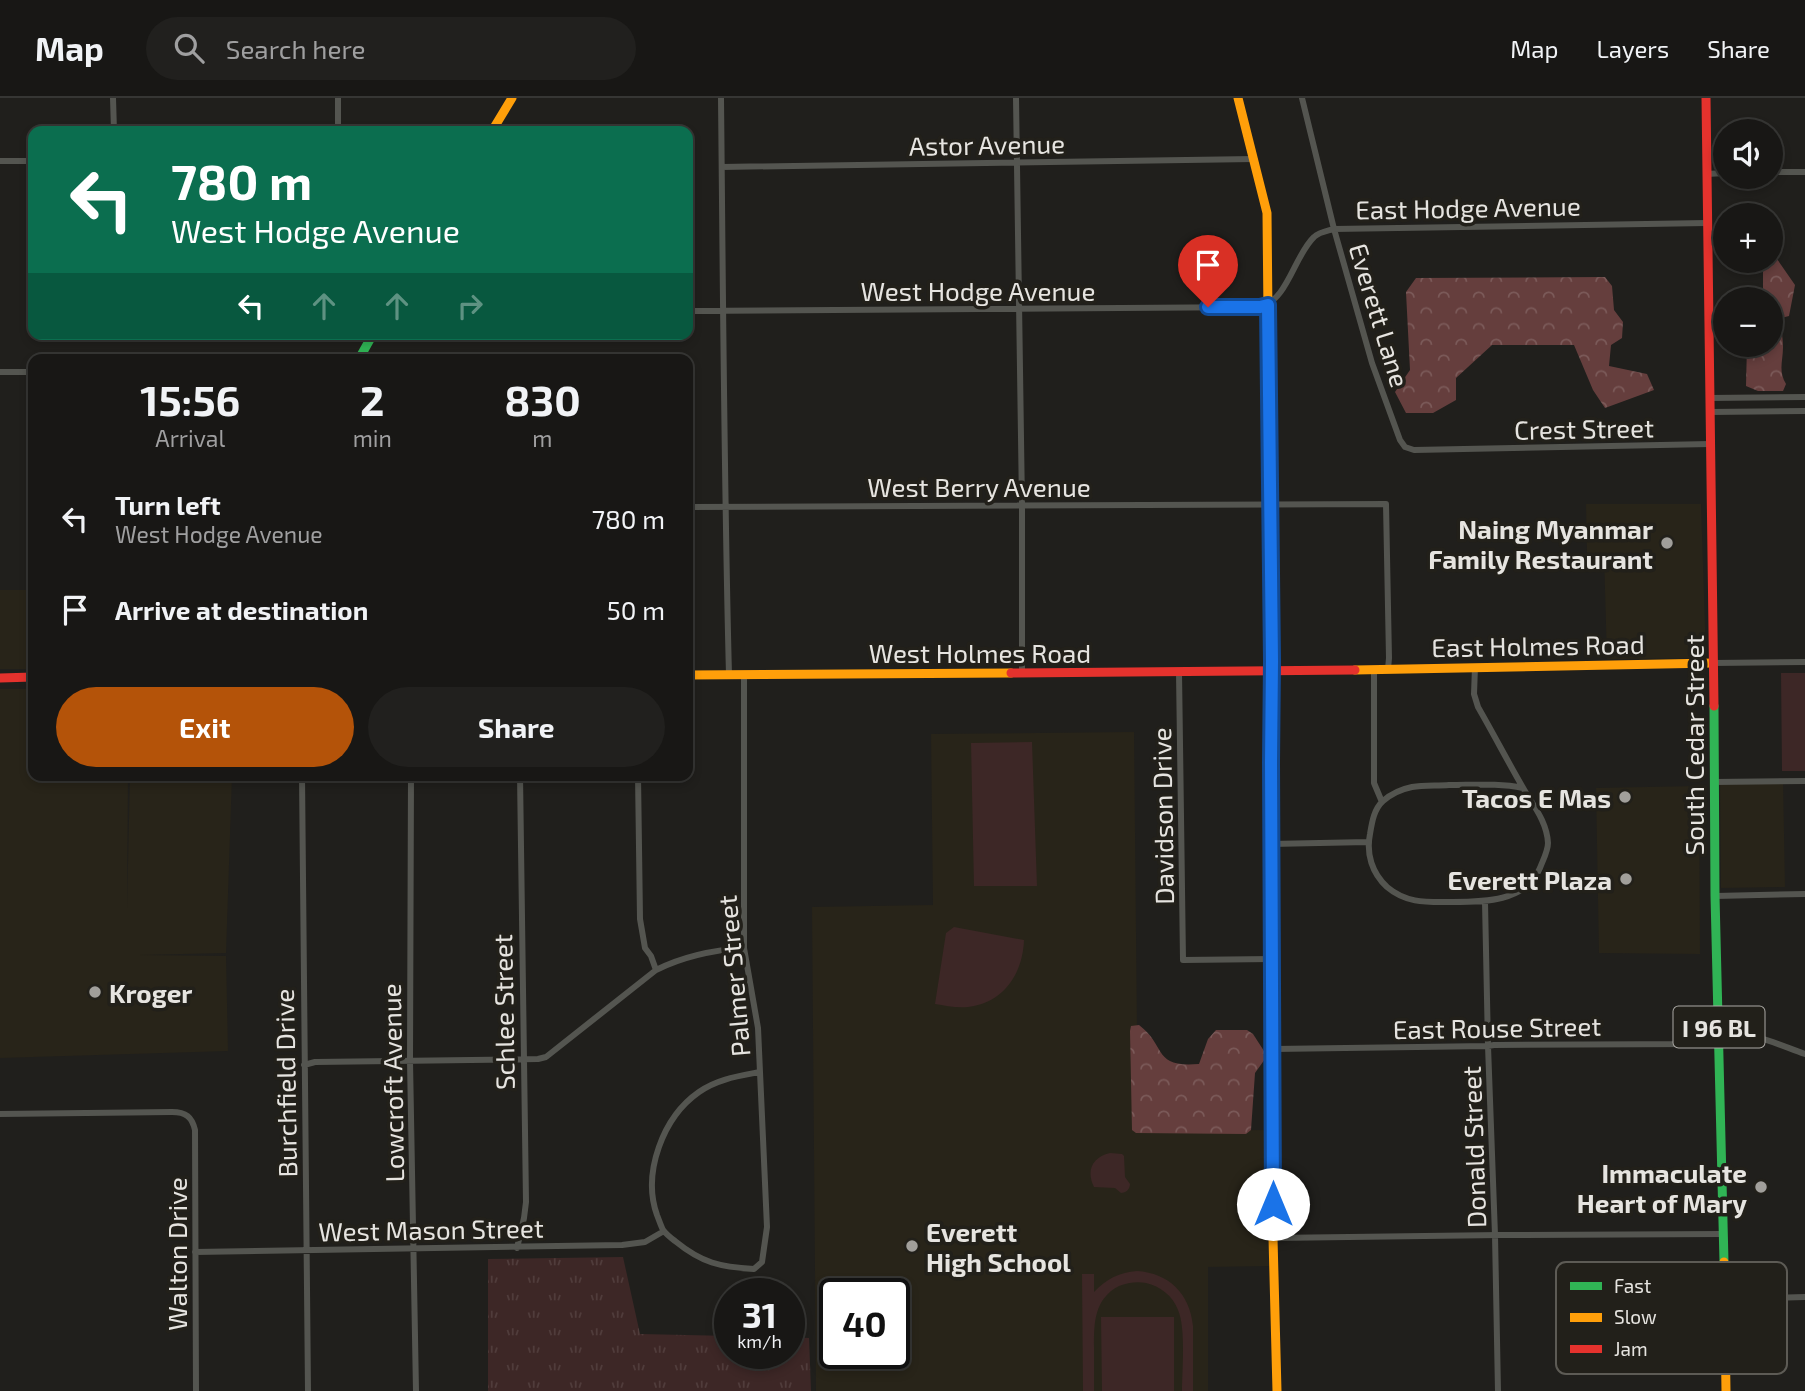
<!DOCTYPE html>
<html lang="en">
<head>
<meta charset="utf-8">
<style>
  body { margin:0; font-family:"Exo 2",sans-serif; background:#21201e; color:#f1f3f6; height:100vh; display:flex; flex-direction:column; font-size:26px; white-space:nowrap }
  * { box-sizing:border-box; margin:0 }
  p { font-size:23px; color:#9f9fa0 }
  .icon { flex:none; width:38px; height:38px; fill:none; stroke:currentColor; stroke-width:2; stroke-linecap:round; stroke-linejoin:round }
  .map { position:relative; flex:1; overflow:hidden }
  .panel { position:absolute; left:28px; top:256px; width:665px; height:427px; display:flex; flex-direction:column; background:#181715; border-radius:14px; box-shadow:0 4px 10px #0003,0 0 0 2px #363634 }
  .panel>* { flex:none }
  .guide { position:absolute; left:28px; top:28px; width:665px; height:214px; border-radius:14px; box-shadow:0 4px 10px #0003,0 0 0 2px #363634; background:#0b6e4f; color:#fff; overflow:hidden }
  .controls { position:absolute; left:1713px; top:21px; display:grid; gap:14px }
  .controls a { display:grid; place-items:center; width:70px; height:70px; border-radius:50%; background:#181715; box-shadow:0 4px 10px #0003,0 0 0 2px #363634; font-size:35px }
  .speed { position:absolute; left:714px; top:1180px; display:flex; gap:14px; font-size:35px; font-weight:700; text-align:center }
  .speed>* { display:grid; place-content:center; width:91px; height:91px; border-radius:50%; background:#181715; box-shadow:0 4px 10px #0003,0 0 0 2px #363634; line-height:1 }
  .speed small { font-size:18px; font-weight:400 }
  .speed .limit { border:4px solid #111; border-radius:10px; background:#fff; color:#111 }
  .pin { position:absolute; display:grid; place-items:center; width:60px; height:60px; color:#fff; margin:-72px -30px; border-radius:50% 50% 50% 0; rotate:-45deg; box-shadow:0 0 7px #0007 }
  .pin .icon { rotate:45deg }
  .me { position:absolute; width:77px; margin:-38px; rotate:0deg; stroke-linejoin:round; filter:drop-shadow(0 0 5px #0008) }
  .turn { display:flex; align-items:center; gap:24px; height:147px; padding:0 28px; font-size:32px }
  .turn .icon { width:91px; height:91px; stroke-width:2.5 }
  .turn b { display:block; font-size:49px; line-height:60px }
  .lanes { display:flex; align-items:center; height:66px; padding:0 28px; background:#0003; justify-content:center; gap:35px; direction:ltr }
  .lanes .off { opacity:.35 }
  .eta { display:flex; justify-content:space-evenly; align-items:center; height:119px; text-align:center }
  .eta b { font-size:42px; font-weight:700; line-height:49px }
  .primary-button { display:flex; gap:14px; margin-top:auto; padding:14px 28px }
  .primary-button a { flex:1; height:80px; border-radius:42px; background:#b45309; color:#fff; font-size:28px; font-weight:700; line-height:80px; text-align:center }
  .primary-button a+a { background:#21201e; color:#f1f3f6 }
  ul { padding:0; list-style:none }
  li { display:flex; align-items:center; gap:21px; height:91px; padding:0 28px }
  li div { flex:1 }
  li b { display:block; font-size:26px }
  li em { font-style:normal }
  header { display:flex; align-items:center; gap:42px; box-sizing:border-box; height:98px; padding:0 35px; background:#181715; border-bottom:2px solid #363634 }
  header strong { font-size:33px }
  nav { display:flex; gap:38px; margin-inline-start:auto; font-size:24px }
  .search { width:490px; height:63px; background:#21201e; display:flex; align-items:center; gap:18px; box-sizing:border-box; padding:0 24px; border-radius:38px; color:#9f9fa0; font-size:26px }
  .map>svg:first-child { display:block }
  .built { fill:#282419; fill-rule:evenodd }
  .grass { fill:url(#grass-tufts) }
  .forest { fill:url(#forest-crowns) }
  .park { fill:#3d2726 }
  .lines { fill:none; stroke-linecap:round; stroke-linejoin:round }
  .street { stroke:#545550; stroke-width:6 }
  .fast { stroke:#30b455; stroke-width:9 }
  .slow { stroke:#ff9f0a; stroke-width:9 }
  .jam { stroke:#e5322d; stroke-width:9 }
  .route-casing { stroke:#114b97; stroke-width:18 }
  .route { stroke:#1a73e8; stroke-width:12 }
  .poi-dot { fill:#a19f9b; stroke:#22201a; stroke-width:2.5 }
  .labels { text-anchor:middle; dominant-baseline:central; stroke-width:7; stroke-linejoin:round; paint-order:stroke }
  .shield { fill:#22201a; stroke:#aba9a5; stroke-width:2 }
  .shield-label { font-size:24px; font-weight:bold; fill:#e6e4e0 }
  .street-label { font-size:26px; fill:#e6e4e0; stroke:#22201a }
  .poi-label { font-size:26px; font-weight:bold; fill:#e6e4e0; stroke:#22201a; text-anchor:end }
  .key { fill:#22201a; stroke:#5d5b55; stroke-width:2 }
  .key-label { font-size:19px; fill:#e6e4e0 }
</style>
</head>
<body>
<header>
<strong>Map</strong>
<div class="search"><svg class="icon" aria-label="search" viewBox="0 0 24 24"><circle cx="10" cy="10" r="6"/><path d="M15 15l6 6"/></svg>Search here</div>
<nav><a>Map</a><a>Layers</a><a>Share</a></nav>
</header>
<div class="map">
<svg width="1805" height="1293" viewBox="0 0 1805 1293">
  <defs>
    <pattern id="grass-tufts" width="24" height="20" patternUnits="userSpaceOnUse" patternTransform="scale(1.75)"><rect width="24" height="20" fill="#3d2726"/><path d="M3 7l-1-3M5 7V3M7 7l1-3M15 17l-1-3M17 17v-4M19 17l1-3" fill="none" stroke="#503c3b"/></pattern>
    <pattern id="forest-crowns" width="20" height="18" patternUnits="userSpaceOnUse" patternTransform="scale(1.75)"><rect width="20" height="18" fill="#653e3d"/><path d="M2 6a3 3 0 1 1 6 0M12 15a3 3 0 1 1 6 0" fill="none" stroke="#7b5a59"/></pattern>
  </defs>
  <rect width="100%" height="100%" fill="#201f1c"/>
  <path class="built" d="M1586,406H1701L1706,560L1607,561L1604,456L1587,455Z
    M0,492H33V571H0Z
    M0,591H33V677H128L127,811L130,677H232L226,855L140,857L226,858L228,953L0,960Z
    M1134,634L1138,1033L1268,1032V1130L1272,1168L1208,1169V1293H816L812,809L933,807L931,636ZM835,1195H894V1255H835Z
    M1783,682L1785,789L1721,790L1720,683Z
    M1699,688L1700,856L1599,855L1596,690Z"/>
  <path class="grass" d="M623,1159L640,1236L730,1238V1255H789V1239L809,1240L811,1293H488V1161Z"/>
  <path class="forest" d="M1777,161L1795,187L1789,218L1773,222V228L1781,230C1782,236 1783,243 1783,249C1783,263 1778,273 1786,286L1783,293H1758L1746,288L1747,247H1771V201H1763V163Z
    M1605,179L1612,188L1614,212L1623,224L1622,240L1611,247L1609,268L1647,276L1654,292L1605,310L1593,292L1574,247H1492L1456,280V302L1433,315H1406L1395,294L1410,272L1406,194L1416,180Z
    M1139,927C1167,948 1152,970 1199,966L1208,941L1216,932H1247L1253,936L1264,953L1265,961L1255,975L1251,1032L1246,1036L1136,1035L1132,1032L1130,933L1131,928Z"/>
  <path class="park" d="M1781,575H1805V673H1782Z
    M1032,644L1037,788H974L971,645Z
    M954,829L1024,842C1023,873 1006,902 974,908C961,911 947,908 935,906L946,835Z
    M1110,1055L1122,1056L1124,1058L1125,1079L1130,1086C1130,1091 1126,1095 1121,1095L1115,1090L1094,1089C1086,1073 1092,1059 1110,1055Z
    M1137,1173C1169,1175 1190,1196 1193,1228V1293H1182C1182,1272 1186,1230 1178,1212C1173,1198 1160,1188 1146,1185C1137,1183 1127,1185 1119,1188C1094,1201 1094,1225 1094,1249C1094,1264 1094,1278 1094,1293H1083L1082,1176H1094V1194C1106,1181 1120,1174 1137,1173Z
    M1101,1219H1174V1293H1102Z"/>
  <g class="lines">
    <path class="street" d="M113,0L114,33
      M721,0C723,192 724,385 729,577
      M1016,0L1022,407V576
      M1302,0L1334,131L1372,265L1400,342L1405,349L1414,352L1710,346
      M338,33V0
      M0,63H33
      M722,69L1254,61
      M1771,74H1805
      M1706,76L1726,75
      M688,213L1260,209C1288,202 1294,158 1314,139C1319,134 1327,133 1334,131L1707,125
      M0,274H33
      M1709,300L1805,299
      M1710,314L1805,313
      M688,409L1386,406L1389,560L1388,571
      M1713,565L1805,564
      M1475,569L1474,596L1478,609C1493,635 1507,662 1522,688C1532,706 1547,723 1548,745C1548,753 1543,762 1540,770C1525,804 1484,804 1452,804C1428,804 1407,806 1387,789C1372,775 1366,756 1370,736C1372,724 1374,711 1383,703C1391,696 1402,691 1412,689C1424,687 1437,688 1449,687C1474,687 1499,685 1523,690
      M1374,571V685L1382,704
      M1179,574L1183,862L1272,861
      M744,577V850L758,930L767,1129L762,1164L754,1171C720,1169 702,1165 675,1143C671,1140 666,1136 663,1132C661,1128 659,1122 657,1117C642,1075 663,1019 699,994C717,981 739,978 760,974
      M302,677L308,1293
      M411,677L410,963L416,1293
      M638,677L640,821L645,850L651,858L656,872
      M1714,684L1805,683
      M1271,746L1368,744
      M1715,798L1805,796
      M1485,804L1488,948L1495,1137L1498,1293
      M1274,951L1488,948L1494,947L1698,946C1709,945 1718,939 1730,937C1752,933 1784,949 1805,956
      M304,967L315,964L538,961L546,959L656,872C684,858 714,852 744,850
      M0,1016L172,1014C186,1014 192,1019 195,1032L196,1293
      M1273,1140L1500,1137L1723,1136
      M517,1150L524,1120L526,1104L520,677
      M195,1154L622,1147L645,1144L664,1133
      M1724,1201L1805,1199"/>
    <path class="fast" d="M359,261L373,236
      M1270,422L1272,943
      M1714,608L1715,798L1724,1164"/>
    <path class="slow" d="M1238,0L1267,115L1270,422
      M492,33L512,0
      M1355,572L1713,565
      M688,577L1011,575
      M1272,943L1273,1140L1277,1293
      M1724,1164L1726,1293"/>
    <path class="jam" d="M1706,0L1714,608
      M1011,575L1355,572
      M0,580L33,579"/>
  </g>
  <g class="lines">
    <g class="route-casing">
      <path id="route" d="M1208,209H1260L1268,207L1272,563L1271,664L1273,1106"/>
    </g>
    <use href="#route" class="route"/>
  </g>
  <g class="poi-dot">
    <circle cx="1667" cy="445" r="7"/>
    <circle cx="1625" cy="699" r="7"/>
    <circle cx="1626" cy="781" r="7"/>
    <circle cx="95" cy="894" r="7"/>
    <circle cx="1761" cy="1089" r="7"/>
    <circle cx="912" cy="1148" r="7"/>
  </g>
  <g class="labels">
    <rect class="shield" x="1673.5" y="908.5" width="91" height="41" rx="5"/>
    <g class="shield-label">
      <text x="1719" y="929">I 96 BL</text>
    </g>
    <g class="street-label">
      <text transform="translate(987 46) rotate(-1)">Astor Avenue</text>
      <text transform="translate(1468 109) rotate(-1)">East Hodge Avenue</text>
      <text x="978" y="192">West Hodge Avenue</text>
      <text transform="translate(1380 217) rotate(73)">Everett Lane</text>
      <text transform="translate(1584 330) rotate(-1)">Crest Street</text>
      <text x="979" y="388">West Berry Avenue</text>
      <text transform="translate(1538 547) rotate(-1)">East Holmes Road</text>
      <text x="980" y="554">West Holmes Road</text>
      <text transform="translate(1693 647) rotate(-90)">South Cedar Street</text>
      <text transform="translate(1162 718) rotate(-91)">Davidson Drive</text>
      <text transform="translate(733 878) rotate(-95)">Palmer Street</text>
      <text transform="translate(503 914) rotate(-91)">Schlee Street</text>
      <text transform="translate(1497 929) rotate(-1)">East Rouse Street</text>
      <text transform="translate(285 985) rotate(-91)">Burchfield Drive</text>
      <text transform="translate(392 985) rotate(-91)">Lowcroft Avenue</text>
      <text transform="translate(1473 1049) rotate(-92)">Donald Street</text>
      <text transform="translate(431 1131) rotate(-1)">West Mason Street</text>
      <text transform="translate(176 1156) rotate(-90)">Walton Drive</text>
    </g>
    <g class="poi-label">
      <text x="1653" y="430">Naing Myanmar<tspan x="1653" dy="30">Family Restaurant</tspan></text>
      <text x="1611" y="699">Tacos E Mas</text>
      <text x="1612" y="781">Everett Plaza</text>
      <text x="109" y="894" text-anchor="start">Kroger</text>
      <text x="1747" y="1074">Immaculate<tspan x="1747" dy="30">Heart of Mary</tspan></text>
      <text x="926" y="1133" text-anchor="start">Everett<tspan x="926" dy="30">High School</tspan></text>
    </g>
  </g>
  <rect x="1556" y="1164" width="231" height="112" rx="10" class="key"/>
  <rect x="1570" y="1184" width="32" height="8" fill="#30b455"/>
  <rect x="1570" y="1215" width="32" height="9" fill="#ff9f0a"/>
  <rect x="1570" y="1247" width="32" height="8" fill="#e5322d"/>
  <g class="key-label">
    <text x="1614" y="1195">Fast</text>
    <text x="1614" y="1226">Slow</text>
    <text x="1614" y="1258">Jam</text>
  </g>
</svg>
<div class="controls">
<a><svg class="icon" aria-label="sound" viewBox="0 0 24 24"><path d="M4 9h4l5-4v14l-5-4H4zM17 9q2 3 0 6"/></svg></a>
<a>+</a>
<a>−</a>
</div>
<div class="speed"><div>31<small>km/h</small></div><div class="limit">40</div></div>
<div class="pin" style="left:1208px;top:209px;background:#d93025"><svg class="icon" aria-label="arrive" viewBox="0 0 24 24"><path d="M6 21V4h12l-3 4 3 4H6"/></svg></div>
<svg class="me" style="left:1273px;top:1106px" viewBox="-20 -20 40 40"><circle r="19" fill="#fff"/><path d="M0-13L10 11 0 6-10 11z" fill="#1a73e8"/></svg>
<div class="guide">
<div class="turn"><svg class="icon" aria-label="left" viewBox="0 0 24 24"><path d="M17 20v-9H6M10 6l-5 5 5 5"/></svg><div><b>780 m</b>West Hodge Avenue</div></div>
<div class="lanes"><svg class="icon" aria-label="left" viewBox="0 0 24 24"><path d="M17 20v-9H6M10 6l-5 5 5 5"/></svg><svg class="icon off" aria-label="ahead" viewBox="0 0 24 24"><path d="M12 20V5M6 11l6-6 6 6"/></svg><svg class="icon off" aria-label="ahead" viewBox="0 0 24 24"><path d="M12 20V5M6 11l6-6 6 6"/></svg><svg class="icon off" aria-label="right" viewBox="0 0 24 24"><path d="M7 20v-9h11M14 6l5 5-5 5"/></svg></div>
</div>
<section class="panel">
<div class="eta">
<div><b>15:56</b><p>Arrival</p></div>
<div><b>2</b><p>min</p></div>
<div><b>830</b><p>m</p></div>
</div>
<ul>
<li><svg class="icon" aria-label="left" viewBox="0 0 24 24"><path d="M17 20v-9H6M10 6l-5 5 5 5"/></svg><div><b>Turn left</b><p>West Hodge Avenue</p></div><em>780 m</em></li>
<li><svg class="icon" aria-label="arrive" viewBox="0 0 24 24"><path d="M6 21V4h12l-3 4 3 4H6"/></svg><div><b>Arrive at destination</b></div><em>50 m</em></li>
</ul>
<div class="primary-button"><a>Exit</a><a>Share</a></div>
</section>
</div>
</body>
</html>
